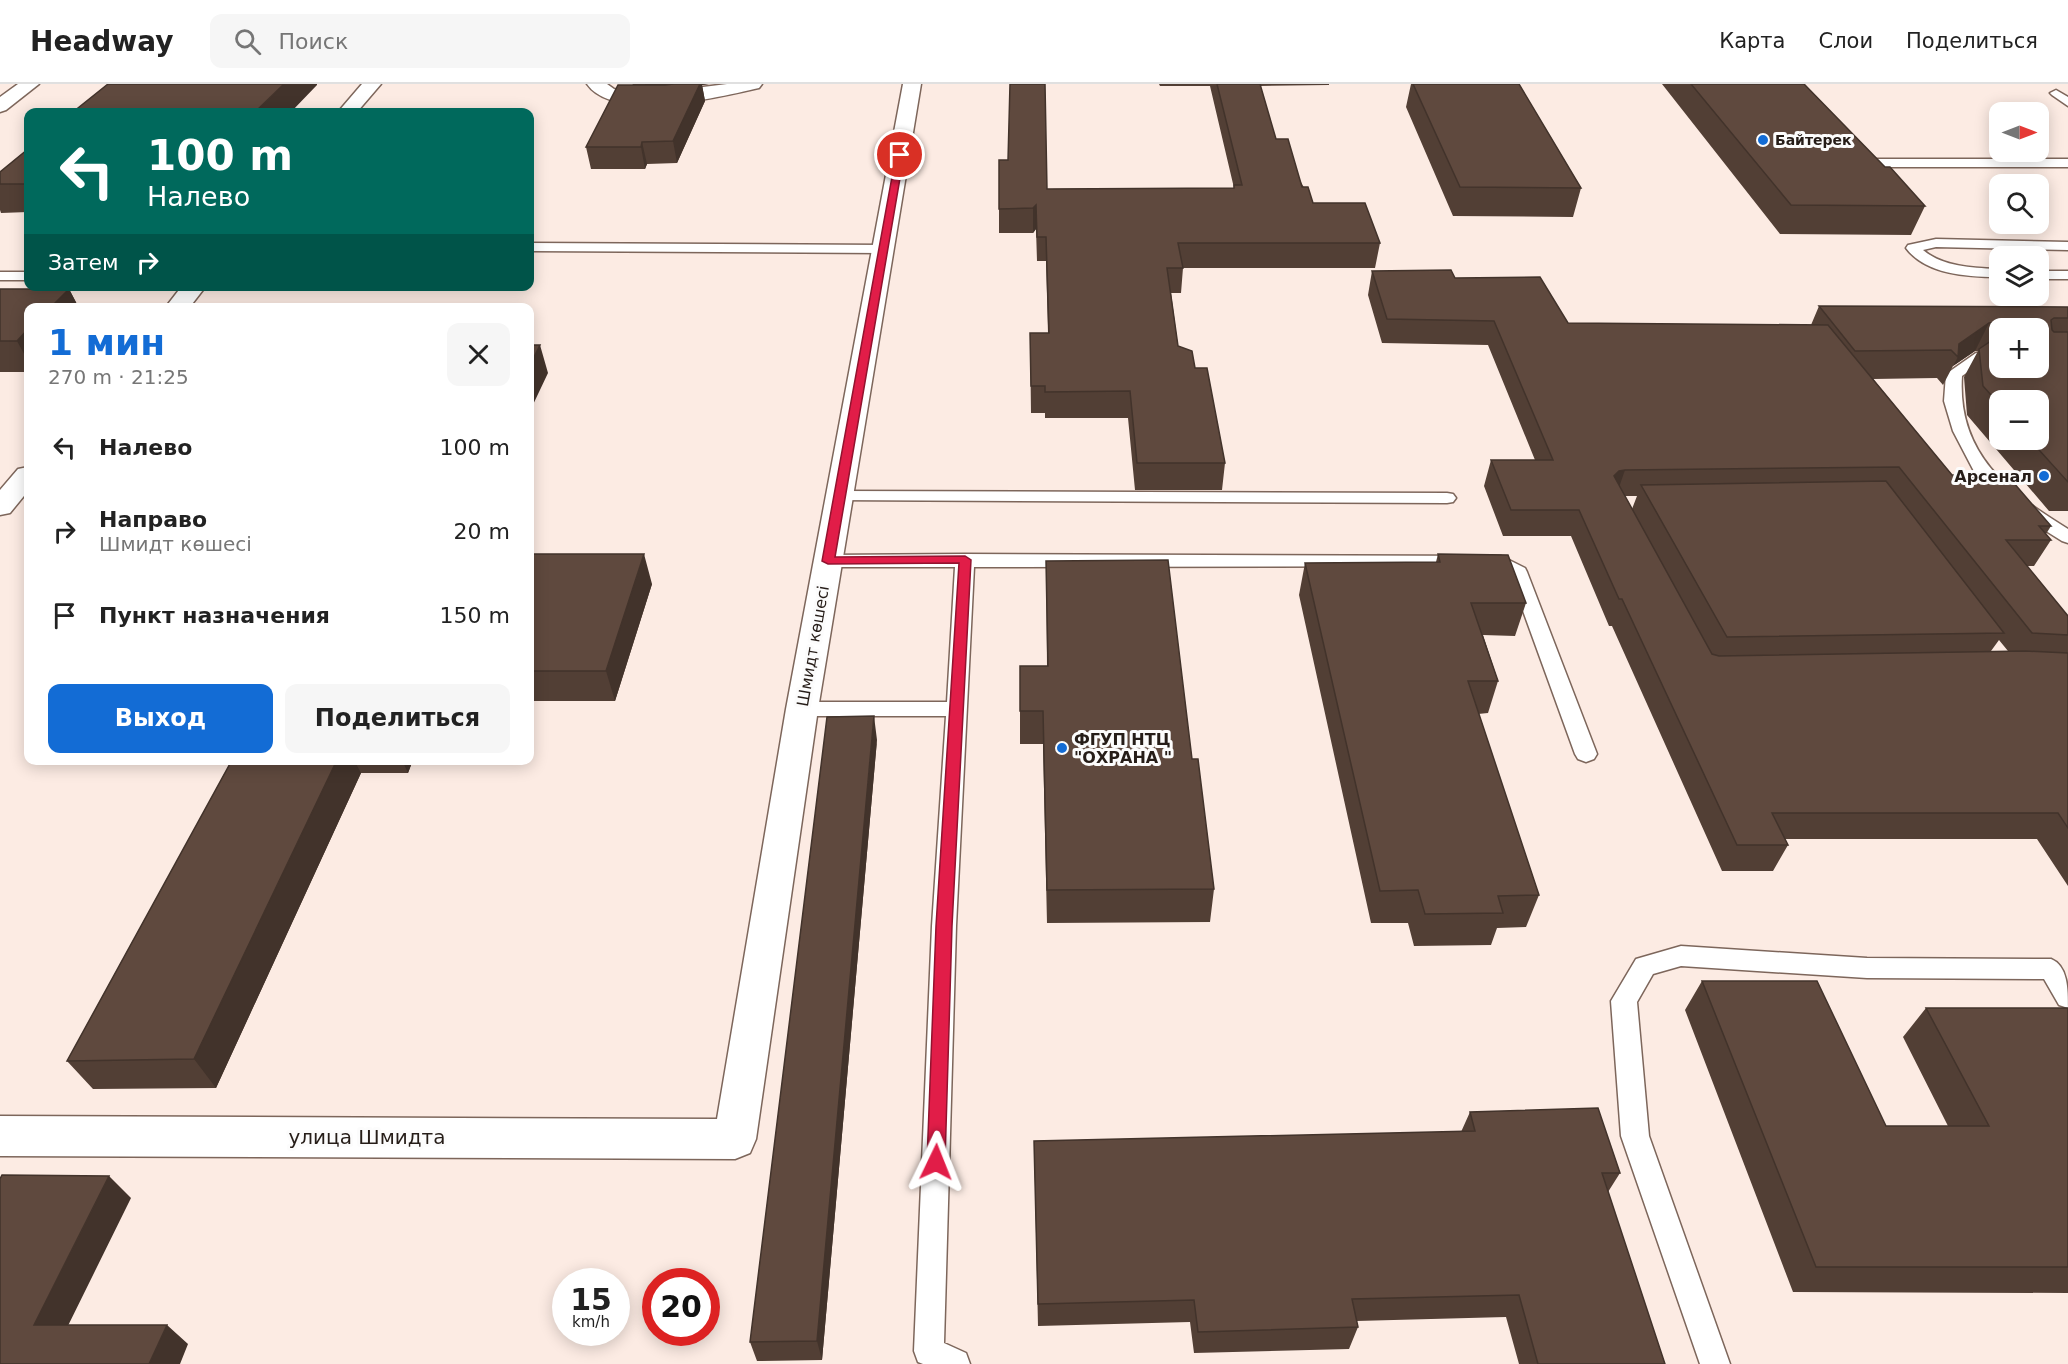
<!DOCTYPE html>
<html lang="ru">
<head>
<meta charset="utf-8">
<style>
  body { margin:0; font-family:"DejaVu Sans",sans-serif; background:#f6f6f6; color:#222; height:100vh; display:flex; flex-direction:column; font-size:22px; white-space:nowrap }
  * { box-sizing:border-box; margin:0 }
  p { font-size:20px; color:#767676 }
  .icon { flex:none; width:33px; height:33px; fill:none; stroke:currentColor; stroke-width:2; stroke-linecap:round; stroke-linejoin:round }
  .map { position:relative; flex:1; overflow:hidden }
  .side { position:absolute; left:24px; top:219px; width:510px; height:462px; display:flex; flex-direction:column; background:#fff; border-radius:12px; box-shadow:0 3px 15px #0003 }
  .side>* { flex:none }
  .banner { position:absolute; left:24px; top:24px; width:510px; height:183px; border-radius:12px; box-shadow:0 3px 15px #0003; background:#00695c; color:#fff; overflow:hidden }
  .needle { width:39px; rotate:90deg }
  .tools { position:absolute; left:1989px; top:18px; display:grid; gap:12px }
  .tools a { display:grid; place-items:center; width:60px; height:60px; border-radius:12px; background:#fff; box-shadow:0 3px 15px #0003; font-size:30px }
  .speed { position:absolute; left:552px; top:1184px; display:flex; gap:12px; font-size:30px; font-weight:700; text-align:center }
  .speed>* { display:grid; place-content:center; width:78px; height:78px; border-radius:50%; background:#fff; box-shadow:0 3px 15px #0003; line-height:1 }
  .speed small { font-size:15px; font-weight:400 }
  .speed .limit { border:9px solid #d22; background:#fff; color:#111 }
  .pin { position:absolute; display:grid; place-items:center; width:51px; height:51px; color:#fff; margin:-26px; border:3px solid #fff; border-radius:50%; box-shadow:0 2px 6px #0007 }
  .me { position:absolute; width:66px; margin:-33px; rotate:2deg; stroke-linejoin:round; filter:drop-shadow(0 0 4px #0008) }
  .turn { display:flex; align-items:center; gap:21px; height:126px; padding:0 24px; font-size:27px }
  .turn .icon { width:78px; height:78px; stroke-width:2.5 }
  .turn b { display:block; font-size:42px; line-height:51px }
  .then { display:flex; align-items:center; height:57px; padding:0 24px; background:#0003; gap:12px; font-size:22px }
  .round { display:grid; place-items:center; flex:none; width:63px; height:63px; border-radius:12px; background:#f6f6f6 }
  .headline { display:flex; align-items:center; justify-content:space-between; height:102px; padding:0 24px }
  h1 { font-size:36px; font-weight:600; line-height:45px; color:#136cd5 }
  .primary-button { display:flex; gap:12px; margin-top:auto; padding:12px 24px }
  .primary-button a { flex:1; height:69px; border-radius:12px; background:#136cd5; color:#fff; font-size:24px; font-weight:600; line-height:69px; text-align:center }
  .primary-button a+a { background:#f6f6f6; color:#222 }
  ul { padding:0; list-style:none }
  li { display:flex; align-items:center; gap:18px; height:84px; padding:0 24px }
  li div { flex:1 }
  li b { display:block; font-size:22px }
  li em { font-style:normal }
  header { display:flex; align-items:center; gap:36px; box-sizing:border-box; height:84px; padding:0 30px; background:#fff; border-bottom:2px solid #e0e0e0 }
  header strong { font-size:28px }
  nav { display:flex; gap:33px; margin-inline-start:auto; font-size:21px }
  .search { width:420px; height:54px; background:#f6f6f6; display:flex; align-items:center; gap:15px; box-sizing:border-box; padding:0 21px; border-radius:12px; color:#767676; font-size:22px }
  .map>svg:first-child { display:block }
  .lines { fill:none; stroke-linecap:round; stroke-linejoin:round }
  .lane-casing { stroke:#7d665b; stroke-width:3 }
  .street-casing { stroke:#7d665b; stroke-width:3 }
  .secondary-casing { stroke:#7d665b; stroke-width:3 }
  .lane { fill:#fff; fill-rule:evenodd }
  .street { fill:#fff; fill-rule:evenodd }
  .secondary { fill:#fff; fill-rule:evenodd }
  .wall { fill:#523f35; fill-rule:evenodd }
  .shaded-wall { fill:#42332b }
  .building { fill:#5f493e; stroke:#42332b; stroke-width:1.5 }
  .route { fill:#e11d48; stroke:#92132f; stroke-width:1.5 }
  .poi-dot { fill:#136cd5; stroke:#fcfcfc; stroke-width:2 }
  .labels { text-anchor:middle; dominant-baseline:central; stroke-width:6; stroke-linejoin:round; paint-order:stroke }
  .far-poi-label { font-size:14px; font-weight:bold; fill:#261d18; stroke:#fcfcfc; text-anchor:start }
  .poi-label { font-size:16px; font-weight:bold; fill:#261d18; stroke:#fcfcfc; text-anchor:end }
  .street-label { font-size:16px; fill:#261d18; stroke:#fcfcfc }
  .near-street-label { font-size:20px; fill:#261d18; stroke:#fcfcfc }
</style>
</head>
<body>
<header>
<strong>Headway</strong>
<div class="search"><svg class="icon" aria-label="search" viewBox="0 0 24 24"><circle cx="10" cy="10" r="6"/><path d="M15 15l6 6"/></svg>Поиск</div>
<nav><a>Карта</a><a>Слои</a><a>Поделиться</a></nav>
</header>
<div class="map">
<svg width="2068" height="1280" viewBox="0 0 2068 1280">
  <rect width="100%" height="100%" fill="#fcebe3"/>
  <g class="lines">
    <g class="lane-casing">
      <path id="lane" d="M2056,6L2068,13V22L2052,11L2050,9Z
        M1857,64L1871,75H2068V83H1868L1864,82L1851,68Z
        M1936,155L2068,158V166L1936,163L1923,166C1943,183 1974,184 2000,185V193C1969,193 1926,191 1906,164L1908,161Z
        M530,159L883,161L890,165L883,169L530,167Z
        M2038,187H2068V195H2038Z
        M0,188H28V196H0Z
        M2000,266V276H1985L1962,292C1957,370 2008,408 2068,445V459L2062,457L2014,427L1977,393L1953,347L1944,317L1946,290L1976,269Z
        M840,407L1447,409L1453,410L1456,414L1453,418L1447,419L834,416L831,412L834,408Z
        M965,470L1501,472L1525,484L1527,488L1597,670L1594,675L1586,678L1578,675L1575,670L1510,491L1491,482L974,483L956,842L944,1259L966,1269L970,1280H923L918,1278L914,1267L932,842L946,632H802L795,630L792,625L795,620L802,618H947L955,483H828L821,481L819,477L821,473L828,471Z
        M1681,862L1867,874L2051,875C2068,882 2068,905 2068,924L2059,921L2044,895L1867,894L1681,882L1653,890L1637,918L1649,1052L1730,1280H1700L1621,1052L1611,917L1636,875Z"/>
    </g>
    <g class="street-casing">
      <path id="street" d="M362,0H381L357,28H338Z
        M587,0H607L614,5L626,8L647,10L727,0H762L759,4C720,13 614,39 587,0Z
        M903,0H921L818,625L756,1055L750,1069L735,1075L0,1072V1032L717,1035L786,625Z
        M182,202H206L189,224H165Z
        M28,383V407L10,429L0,431V406L18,385Z"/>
    </g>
    <g class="secondary-casing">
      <path id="secondary" d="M18,0H39L6,26L0,28V13Z"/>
    </g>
    <use href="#lane" class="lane"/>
    <use href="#street" class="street"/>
    <use href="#secondary" class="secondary"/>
  </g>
  <path class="wall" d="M633,0H709L702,1L705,17L677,79L647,80L645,85H591L586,63Z
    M1159,0H1329V1L1260,2L1276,55L1313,119L1380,159L1375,184H1183L1181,209H1171L1178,262L1195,284L1225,379L1222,406H1135L1128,334H1045V329H1031L1030,249H1048L1046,177H1037L1036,145L1033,149H999V125L1047,105L1234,104L1210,2H1160Z
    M1411,0H1519L1581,104L1573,133L1453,132L1406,23Z
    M1662,0H1804L1885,83L1925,122L1911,151L1780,150Z
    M28,65V128L1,129L0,126V88Z
    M1372,187L1455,194L1568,239L1811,241L1819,222L2068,223V427H2049L1967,331L1964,293L1978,267H1975L1953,282L1943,301L1937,294L1873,295L1952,391L2051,442L2046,450L2051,456L2034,482H2027L2068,532V802L2037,755H1785L1788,761L1773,787H1722L1612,542H1609L1571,452H1503L1484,402L1491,376H1535L1488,261L1382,259L1368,211ZM2000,244H2038L2000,284ZM2000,316L2038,356H2000ZM1625,412H1637L1632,425ZM1999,556L2008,567H1991Z
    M0,205H69L79,224H28V288H0Z
    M530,470L652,500L615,617H530Z
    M1438,470L1526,519L1515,552L1483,551L1498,597L1488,629L1478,630L1539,811L1526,843L1497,844L1491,861L1414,862L1408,839H1371L1299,511L1305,479L1436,478Z
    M1046,477L1192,675L1214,805L1210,838L1047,839L1043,660H1020V627L1047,582Z
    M877,656L822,1276L757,1277L750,1258Z
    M232,676H413L408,689H361L216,1004L93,1005L67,977Z
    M1702,897L1886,1042H1948L1903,953L1926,924H2068V1209L1793,1208L1685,926Z
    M1470,1028L1620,1089L1608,1108L1665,1280H1519L1506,1233L1356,1237L1358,1243L1349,1265L1194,1269L1190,1238L1038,1242L1034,1057L1461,1048Z"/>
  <path class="shaded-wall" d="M284,0H317V1L291,28H255Z
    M645,0H709L702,1L705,17L677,79L673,57L647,8Z
    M642,58L647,80L645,85L641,63Z
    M1036,121V145L1033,149V124Z
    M69,205L79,224H50Z
    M1989,239L1975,267L1953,282L1958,273L1959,260Z
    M28,245V277L17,257Z
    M540,261L548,289L530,327V281Z
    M1625,386L1616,412L1614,392L1619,387Z
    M644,470L652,500L615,617L606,587Z
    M874,632L877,656L822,1276L817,1257Z
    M337,676H354L361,689L216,1004L194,975Z
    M402,676H413L408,689Z
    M109,1092L131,1114L59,1260L34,1241Z
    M167,1241L188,1260L180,1280H149Z"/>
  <path class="building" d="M108,0H284L255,28H73Z
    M674,0H700L673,57L642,58L641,63H586L618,1H665Z
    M1010,0H1045L1047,105L1234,104V101H1242L1217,0H1260L1276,55H1288L1302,103H1308L1313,119H1365L1380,159H1178L1183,184H1167L1178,262L1192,267L1195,284H1207L1225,379H1137L1130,307L1045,308V302H1031L1030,249H1049L1046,153H1037L1036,121L1033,124L999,125V76H1008Z
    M1413,0H1519L1581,104L1460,103Z
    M1691,0H1804L1885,83H1890L1925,122L1791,121Z
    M28,65V100H0V88Z
    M1451,186L1455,194L1540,193L1568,239L1828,241L1952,391H2007L2051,442H2039L2051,456H2006L2068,532V551L2032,549L1899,383L1625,386L1619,387L1614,392L1712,570L1719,572L2025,567L2068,569V744L2058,729H1772L1788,761H1737L1622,515H1619L1579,426H1511L1491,376H1553L1494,237L1387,235L1372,187Z
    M0,205H69L50,224H28V245L17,257H0Z
    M1819,222L2068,223V234H2054L2051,236L2052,246L2054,248H2068V398L2030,356H2038V316H2000V321L1983,302L1979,265L2000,251V284H2038V244H2017V237L1989,239L1959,260L1958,273L1951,266L1855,267Z
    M530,261H540L530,281Z
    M1886,397L2004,549L1727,553L1641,401Z
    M530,470H644L606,587H530Z
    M1438,470L1508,471L1526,519H1471L1498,597H1468L1539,811L1498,812L1503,829L1425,830L1418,806L1380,807L1305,479L1440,478Z
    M1168,476L1192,675H1198L1214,805L1047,806L1043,627H1020V582H1048L1046,477Z
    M874,632L817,1257L750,1258L827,633Z
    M232,676H337L194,975L67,977Z
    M1702,897H1817L1886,1042H1989L1926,924H2068V1183H1816Z
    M1598,1024L1620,1089H1602L1665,1280H1538L1519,1211L1352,1215L1358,1243L1198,1248L1194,1216L1038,1220L1034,1057L1475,1047L1470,1028Z
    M2,1091L109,1092L34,1241H167L149,1280H0V1095Z"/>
  <path class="route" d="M900,68L904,71L835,473L965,472L971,476L952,842L945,1078L942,1084L936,1086L929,1084L927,1078L936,842L959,479L828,480L822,477L896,71Z"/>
  <g class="poi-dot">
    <circle cx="1763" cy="56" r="6"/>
    <circle cx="2044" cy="392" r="6"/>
    <circle cx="1062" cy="664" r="6"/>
  </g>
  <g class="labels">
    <g class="far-poi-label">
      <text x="1775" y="56">Байтерек</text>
    </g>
    <g class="poi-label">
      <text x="2032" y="392">Арсенал</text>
      <text x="1074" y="655" text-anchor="start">ФГУП НТЦ<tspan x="1074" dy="18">"ОХРАНА "</tspan></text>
    </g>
    <g class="street-label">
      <text transform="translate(813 562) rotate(-80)">Шмидт көшесі</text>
    </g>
    <g class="near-street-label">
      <text x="367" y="1053">улица Шмидта</text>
    </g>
  </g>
</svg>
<div class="tools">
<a><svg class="needle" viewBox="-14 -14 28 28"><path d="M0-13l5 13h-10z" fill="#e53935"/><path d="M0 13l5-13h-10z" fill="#767676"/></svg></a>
<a><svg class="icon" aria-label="search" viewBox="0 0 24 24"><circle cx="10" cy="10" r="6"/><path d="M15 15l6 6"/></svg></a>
<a><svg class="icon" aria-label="layers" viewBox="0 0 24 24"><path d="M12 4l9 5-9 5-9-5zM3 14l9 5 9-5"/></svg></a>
<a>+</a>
<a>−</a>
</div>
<div class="speed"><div>15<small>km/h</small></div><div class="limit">20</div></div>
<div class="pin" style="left:900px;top:71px;background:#d93025"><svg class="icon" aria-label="arrive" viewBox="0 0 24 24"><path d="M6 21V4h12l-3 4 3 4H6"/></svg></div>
<svg class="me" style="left:936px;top:1078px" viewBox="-20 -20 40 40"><path d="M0-17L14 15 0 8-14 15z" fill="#e11d48" stroke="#fff" stroke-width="4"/></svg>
<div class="banner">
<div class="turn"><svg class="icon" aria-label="left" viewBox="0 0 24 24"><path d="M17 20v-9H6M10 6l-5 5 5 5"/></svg><div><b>100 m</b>Налево</div></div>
<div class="then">Затем<svg class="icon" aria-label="right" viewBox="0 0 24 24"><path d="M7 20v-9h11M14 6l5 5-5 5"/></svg></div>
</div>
<section class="side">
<div class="headline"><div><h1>1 мин</h1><p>270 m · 21:25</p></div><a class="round"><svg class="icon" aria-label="close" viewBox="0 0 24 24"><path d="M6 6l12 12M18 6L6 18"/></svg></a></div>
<ul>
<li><svg class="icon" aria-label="left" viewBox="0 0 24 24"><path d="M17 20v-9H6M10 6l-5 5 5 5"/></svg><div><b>Налево</b></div><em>100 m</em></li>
<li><svg class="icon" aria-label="right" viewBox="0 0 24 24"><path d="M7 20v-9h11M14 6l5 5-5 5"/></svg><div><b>Направо</b><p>Шмидт көшесі</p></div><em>20 m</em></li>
<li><svg class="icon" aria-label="arrive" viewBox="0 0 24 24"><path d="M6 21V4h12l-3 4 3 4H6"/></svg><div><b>Пункт назначения</b></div><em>150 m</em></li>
</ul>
<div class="primary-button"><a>Выход</a><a>Поделиться</a></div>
</section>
</div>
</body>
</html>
